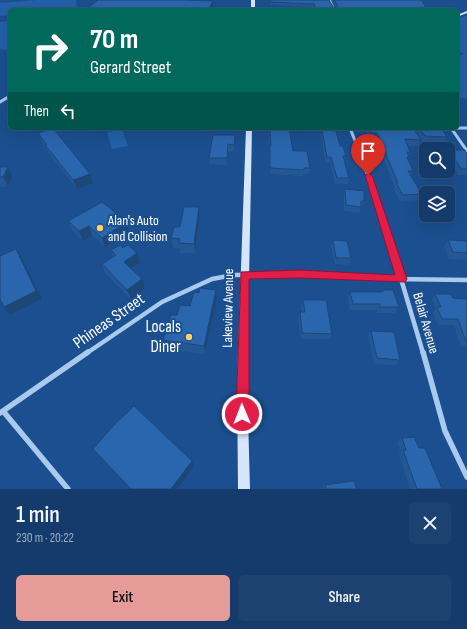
<!DOCTYPE html>
<html lang="en">
<head>
<meta charset="utf-8">
<style>
  body { margin:0; font-family:"Sofia Sans Condensed",sans-serif; background:#1d4271; color:#f1f3f6; height:100vh; display:flex; flex-direction:column; font-size:15px; white-space:nowrap }
  * { box-sizing:border-box; margin:0 }
  p { font-size:13px; color:#9dadc1 }
  .icon { flex:none; width:22px; height:22px; fill:none; stroke:currentColor; stroke-width:2; stroke-linecap:round; stroke-linejoin:round }
  .map { position:relative; height:489px; overflow:hidden }
  .panel { display:flex; flex-direction:column; background:#143b6b; flex:1 }
  .panel>* { flex:none }
  .top-card { position:absolute; left:8px; top:8px; width:451px; height:122px; border-radius:6px; box-shadow:0 4px 16px #0002,0 0 0 1px #33557e; background:#00695c; color:#fff; overflow:hidden }
  .tools { position:absolute; left:419px; top:142px; display:grid; gap:8px }
  .tools a { display:grid; place-items:center; width:36px; height:36px; border-radius:6px; background:#143b6b; box-shadow:0 4px 16px #0002,0 0 0 1px #33557e; font-size:20px }
  .pin { position:absolute; display:grid; place-items:center; width:34px; height:34px; color:#fff; margin:-41px -17px; border-radius:50% 50% 50% 0; rotate:-45deg; box-shadow:0 0 4px #0007 }
  .pin .icon { rotate:45deg }
  .me { position:absolute; width:44px; margin:-22px; rotate:359deg; stroke-linejoin:round; filter:drop-shadow(0 0 3px #0008) }
  .turn { display:flex; align-items:center; gap:14px; height:84px; padding:0 16px; font-size:18px }
  .turn .icon { width:52px; height:52px; stroke-width:2.5 }
  .turn b { display:block; font-size:28px; line-height:34px }
  .then { display:flex; align-items:center; height:38px; padding:0 16px; background:#0003; gap:8px; font-size:15px }
  .round { display:grid; place-items:center; flex:none; width:42px; height:42px; border-radius:6px; background:#1d4271 }
  .summary { display:flex; align-items:center; justify-content:space-between; height:68px; padding:0 16px }
  h1 { font-size:24px; font-weight:600; line-height:30px }
  .action { display:flex; gap:8px; margin-top:auto; padding:8px 16px }
  .action a { flex:1; height:46px; border-radius:6px; background:#e69b98; color:#111; font-size:16px; font-weight:600; line-height:46px; text-align:center }
  .action a+a { background:#1d4271; color:#f1f3f6 }
  .map>svg:first-child { display:block }
  .green { fill:#2461a8 }
  .lines { fill:none; stroke-linecap:round; stroke-linejoin:round }
  .street-far4 { stroke:#a9c9ee; stroke-width:1.5 }
  .street-far3 { stroke:#a9c9ee; stroke-width:3 }
  .street-far2 { stroke:#a9c9ee; stroke-width:3.5 }
  .street-far1 { stroke:#a9c9ee; stroke-width:4.5 }
  .street { stroke:#a9c9ee; stroke-width:5.5 }
  .secondary { fill:#d6e6fa; fill-rule:evenodd }
  .wall { fill:#245895 }
  .shaded-wall { fill:#1d4779 }
  .building { fill:#2a66ad; stroke:#1d4779 }
  .route { fill:#e11d48; stroke:#92132f }
  .poi-dot { fill:#ffd166; stroke:#1b4f8f; stroke-width:1.5 }
  .labels { text-anchor:middle; dominant-baseline:central; stroke-width:4; stroke-linejoin:round; paint-order:stroke }
  .poi-label { font-size:14px; fill:#fff; stroke:#1b4f8f; text-anchor:start }
  .street-label { font-size:14px; fill:#fff; stroke:#1b4f8f }
  .near-street-label { font-size:17px; fill:#fff; stroke:#1b4f8f }
  .near-poi-label { font-size:17px; fill:#fff; stroke:#1b4f8f; text-anchor:end }
</style>
</head>
<body>
<div class="map">
<svg width="467" height="489" viewBox="0 0 467 489">
  <rect width="100%" height="100%" fill="#1b4f8f"/>
  <path class="green" d="M37,0H76L77,8L63,10H10V15L0,16V3Z
    M467,16V98H459L457,97V56L465,54L457,51V19Z
    M10,21V50L0,49V22Z
    M122,130L128,146L112,149L107,132Z"/>
  <g class="lines">
    <path class="street-far4" d="M330,0L335,10"/>
    <path class="street-far3" d="M0,102L10,96
      M350,128L363,161
      M451,128L467,151
      M457,128H467"/>
    <path class="street-far2" d="M362,160L378,202L391,246"/>
    <path class="street-far1" d="M391,245L423,353
      M87,353L162,302L212,279L233,275L299,274L393,279L467,280"/>
    <path class="street" d="M423,352L445,431L467,477
      M3,411L68,489
      M0,413L88,352"/>
    <path class="secondary" d="M251,0H255V10H251Z
      M467,11V13L457,17V15Z
      M246,128H252L247,380L250,489H238L237,380Z"/>
  </g>
  <path class="wall" d="M269,0H329L334,8L336,9L337,8L332,0H422L427,10H315L314,7L270,5Z
    M269,128H289L293,151L310,168L309,174H304L303,176L270,174L269,151L270,145Z
    M364,128H386V129H414L413,128H441L447,137L444,143L422,142L420,140L418,146H407L410,152L409,156V157L408,160L413,171L411,176L422,194L419,200L400,201L394,190L395,187L375,139H369Z
    M322,130L346,156L345,161H344L349,178L348,184H335L330,162L326,163L321,136Z
    M38,133L90,174L93,183L77,189L49,154L46,148L42,142Z
    M235,135L234,151H228L227,165L209,164V158Z
    M449,150L467,154V175H458L448,158V152Z
    M0,167L12,176L8,186L0,187Z
    M345,189L364,201L362,208L361,207L359,213L344,211V195Z
    M199,207L200,216L195,253H180V248H173L171,238L180,227Z
    M68,221L130,232L105,247L92,235L83,241L72,230Z
    M333,240L351,258L349,265L335,264L331,246Z
    M448,240L467,241V260L449,259L444,246Z
    M111,250L140,263L131,269L142,279L145,288L131,299L105,273L102,264L113,257Z
    M216,290L217,299L205,354L166,349L163,340L177,315L190,306L199,293Z
    M383,290L399,307L395,313H377V310H350L348,298L350,292H382Z
    M435,294L453,298L467,299V347H461L454,325H438L433,313L436,309L432,299Z
    M303,300L332,334L330,339H301L298,318L300,312H302L301,306Z
    M371,331L400,360L396,365L374,364L368,337Z
    M402,438L419,448L442,489H410L399,454L401,452L397,442Z
    M325,485L357,489H322Z"/>
  <path class="shaded-wall" d="M213,1V8L212,10H208Z
    M8,167L12,176L8,186L3,177Z
    M90,174L93,183L77,189L73,180Z
    M199,207L200,216L195,253L194,244Z
    M127,222L130,232L105,247L102,238Z
    M89,226L92,235L83,241L79,231Z
    M16,249L22,258L42,299L10,315L4,307Z
    M137,253L140,263L127,271L124,262Z
    M142,279L145,288L131,299L127,290Z
    M216,290L217,299L205,354L204,346Z
    M192,461L194,466L177,489H171Z"/>
  <path class="building" d="M98,0H187L213,1L208,10H85Z
    M270,0H329L334,8L336,9L338,6L334,0H422L427,10H332L328,9L329,10H316L314,4L270,2Z
    M273,6L281,10H274Z
    M53,128L90,174L73,180L45,145H47L38,133Z
    M270,128H289L293,151H307L310,168H304V170L270,168V145H271Z
    M368,128H386V129H414L421,140L405,139L410,152H407L409,157H407L413,171H408L422,194L403,195L396,183H398L377,133H371Z
    M419,128H441L447,137L425,136Z
    M322,130L336,131L340,146H343L346,156H343L349,178H337L331,157H327Z
    M213,135H235L234,145L228,144L227,158H209Z
    M449,150H465L467,154V169H461Z
    M0,167H8L3,177H0Z
    M345,189L364,191V201H361V207L346,205Z
    M102,202L127,222L102,238L89,226L79,231L68,221Z
    M184,207H199L194,244L179,243L180,239L171,238L174,227H180Z
    M333,240L347,241L351,258H336Z
    M448,240L467,241V253L453,252Z
    M120,245L123,248L128,245L137,253L124,262L142,279L127,290L102,264L116,255L111,250Z
    M16,249L36,291L4,307L0,299V256Z
    M200,288L216,290L204,346L163,340L171,315H177L180,305L190,306L194,292L199,293Z
    M383,290H393L399,307H380V304H353L350,292H383Z
    M435,294H451L453,298L467,299V342H466L458,319H442L437,307H441Z
    M303,300H326L332,334L302,333L300,312H305Z
    M371,331L394,332L400,360L377,358Z
    M134,406L192,461L171,489H131L93,449L113,426Z
    M414,437L419,448H425L442,489H417L403,450H406L402,438Z
    M354,481L357,489H326L325,485Z"/>
  <path class="route" d="M368,173L372,175L407,279L405,282L300,278L249,279V414L247,418L242,420L238,418L236,414L241,272L300,270L395,275L365,175Z"/>
  <g class="poi-dot">
    <circle cx="100" cy="228" r="4"/>
    <circle cx="189" cy="337" r="4"/>
  </g>
  <g class="labels">
    <g class="poi-label">
      <text x="108" y="220">Alan's Auto<tspan x="108" dy="16">and Collision</tspan></text>
    </g>
    <g class="street-label">
      <text transform="translate(228 308) rotate(-89)">Lakeview Avenue</text>
      <text transform="translate(426 323) rotate(74)">Belair Avenue</text>
    </g>
    <g class="near-street-label">
      <text transform="translate(109 321) rotate(-35)">Phineas Street</text>
    </g>
    <g class="near-poi-label">
      <text x="181" y="327">Locals<tspan x="181" dy="20">Diner</tspan></text>
    </g>
  </g>
</svg>
<div class="tools">
<a><svg class="icon" aria-label="search" viewBox="0 0 24 24"><circle cx="10" cy="10" r="6"/><path d="M15 15l6 6"/></svg></a>
<a><svg class="icon" aria-label="layers" viewBox="0 0 24 24"><path d="M12 4l9 5-9 5-9-5zM3 14l9 5 9-5"/></svg></a>
</div>
<div class="pin" style="left:368px;top:175px;background:#d93025"><svg class="icon" aria-label="arrive" viewBox="0 0 24 24"><path d="M6 21V4h12l-3 4 3 4H6"/></svg></div>
<svg class="me" style="left:242px;top:414px" viewBox="-20 -20 40 40"><circle r="17" fill="#e11d48" stroke="#fff" stroke-width="3"/><path d="M0-11L8 9 0 5-8 9z" fill="#fff"/></svg>
<div class="top-card">
<div class="turn"><svg class="icon" aria-label="right" viewBox="0 0 24 24"><path d="M7 20v-9h11M14 6l5 5-5 5"/></svg><div><b>70 m</b>Gerard Street</div></div>
<div class="then">Then<svg class="icon" aria-label="left" viewBox="0 0 24 24"><path d="M17 20v-9H6M10 6l-5 5 5 5"/></svg></div>
</div>
</div>
<section class="panel">
<div class="summary"><div><h1>1 min</h1><p>230 m · 20:22</p></div><a class="round"><svg class="icon" aria-label="close" viewBox="0 0 24 24"><path d="M6 6l12 12M18 6L6 18"/></svg></a></div>
<div class="action"><a>Exit</a><a>Share</a></div>
</section>
</body>
</html>
